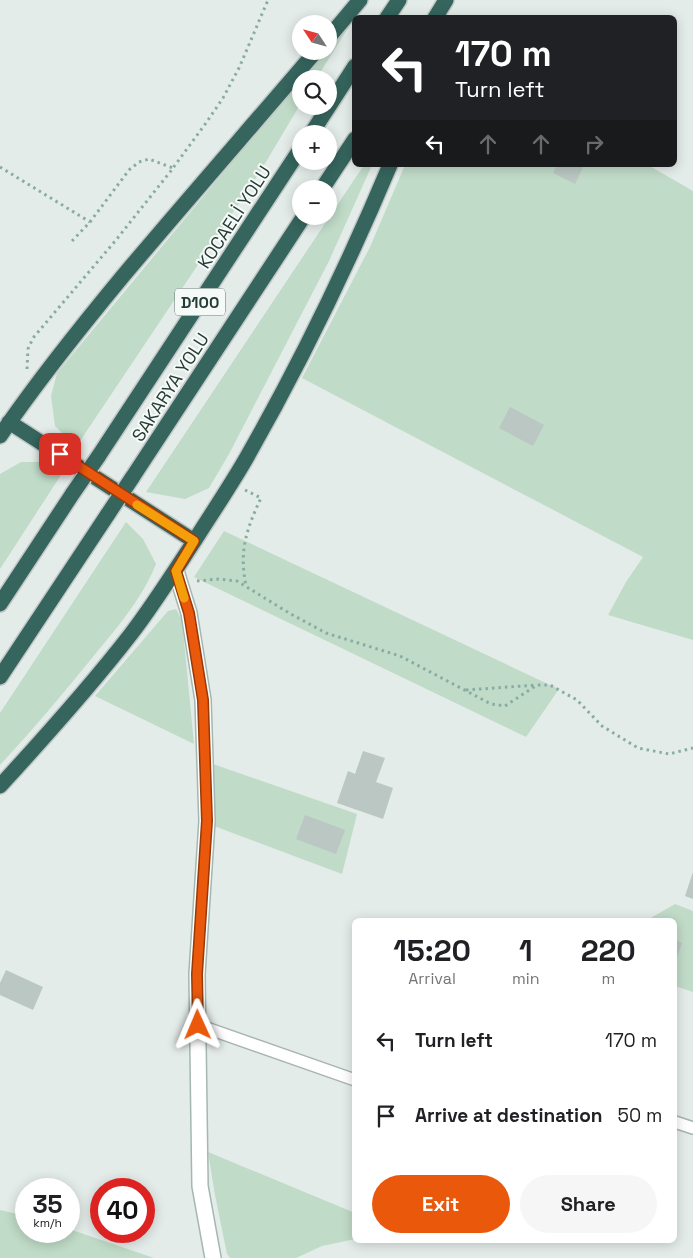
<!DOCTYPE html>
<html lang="en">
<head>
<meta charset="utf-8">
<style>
  body { margin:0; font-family:"Space Grotesk",sans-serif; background:#f6f6f6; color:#202124; height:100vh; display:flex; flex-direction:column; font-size:19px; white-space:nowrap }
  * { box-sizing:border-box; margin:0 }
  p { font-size:16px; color:#757577 }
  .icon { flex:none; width:28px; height:28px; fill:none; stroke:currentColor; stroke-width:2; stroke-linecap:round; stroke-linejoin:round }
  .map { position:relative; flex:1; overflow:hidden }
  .sheet { position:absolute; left:352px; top:918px; width:325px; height:325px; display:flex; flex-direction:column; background:#fff; border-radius:8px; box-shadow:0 2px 12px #0003 }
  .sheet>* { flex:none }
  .guide { position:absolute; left:352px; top:15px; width:325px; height:152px; border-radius:8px; box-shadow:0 2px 12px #0003; background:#202124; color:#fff; overflow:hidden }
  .needle { width:32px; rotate:306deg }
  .buttons { position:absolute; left:292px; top:15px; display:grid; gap:10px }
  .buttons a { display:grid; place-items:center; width:45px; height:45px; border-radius:50%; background:#fff; box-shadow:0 2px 12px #0003; font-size:25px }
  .speed { position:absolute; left:15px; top:1178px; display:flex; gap:10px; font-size:25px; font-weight:700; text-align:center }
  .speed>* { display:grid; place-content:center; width:65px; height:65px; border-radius:50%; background:#fff; box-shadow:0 2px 12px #0003; line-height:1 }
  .speed small { font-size:12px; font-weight:400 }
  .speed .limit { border:8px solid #d22; background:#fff; color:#111 }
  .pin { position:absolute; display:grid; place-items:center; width:42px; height:42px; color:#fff; margin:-21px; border-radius:10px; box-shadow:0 2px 8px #0006 }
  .me { position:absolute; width:55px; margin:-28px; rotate:359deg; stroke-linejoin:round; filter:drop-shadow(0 0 4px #0008) }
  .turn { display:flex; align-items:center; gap:18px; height:105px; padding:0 20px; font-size:22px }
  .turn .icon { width:65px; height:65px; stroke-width:2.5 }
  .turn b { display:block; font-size:35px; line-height:42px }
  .lanes { display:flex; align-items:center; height:48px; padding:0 20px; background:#0003; justify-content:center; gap:25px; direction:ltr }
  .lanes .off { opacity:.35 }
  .eta { display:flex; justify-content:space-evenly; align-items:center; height:85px; text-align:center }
  .eta b { font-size:30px; font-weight:600; line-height:35px }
  .primary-button { display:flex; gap:10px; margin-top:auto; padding:10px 20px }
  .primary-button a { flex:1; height:58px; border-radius:30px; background:#ea580c; color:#fff; font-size:20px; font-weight:600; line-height:58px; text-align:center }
  .primary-button a+a { background:#f6f6f6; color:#202124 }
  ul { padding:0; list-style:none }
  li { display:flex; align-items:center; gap:15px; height:75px; padding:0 20px }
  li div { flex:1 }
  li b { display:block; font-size:19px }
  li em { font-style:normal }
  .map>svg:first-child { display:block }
  .green { fill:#c0dbc8 }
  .building { fill:#bac7c2 }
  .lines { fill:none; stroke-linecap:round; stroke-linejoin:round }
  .lane-casing { stroke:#a7b4b0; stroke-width:14 }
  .secondary-casing { stroke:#a4b7b1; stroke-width:18 }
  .highway-casing { stroke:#c2c8c7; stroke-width:18 }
  .path { stroke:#89aca2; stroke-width:3; stroke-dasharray:2.5 4; stroke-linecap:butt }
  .lane { stroke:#fff; stroke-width:11 }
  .secondary { stroke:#fff; stroke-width:15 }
  .highway { stroke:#35655d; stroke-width:15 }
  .highway-bridge-casing { stroke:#c2c8c7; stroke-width:18; stroke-linecap:butt }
  .highway-bridge { stroke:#35655d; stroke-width:15 }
  .route-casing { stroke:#983908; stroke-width:12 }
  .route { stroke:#ea580c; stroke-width:9 }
  .slow { stroke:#f59e0b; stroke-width:9 }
  .labels { text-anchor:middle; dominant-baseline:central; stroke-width:4; stroke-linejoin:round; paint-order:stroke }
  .shield { fill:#f5f9f7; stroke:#647571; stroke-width:1 }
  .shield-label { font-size:16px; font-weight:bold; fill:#263c37 }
  .street-label { font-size:18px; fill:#263c37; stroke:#f5f9f7 }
</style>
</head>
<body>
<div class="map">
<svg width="693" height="1258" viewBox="0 0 693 1258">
  <rect width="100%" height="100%" fill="#e4ece9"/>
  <path class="green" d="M366,0L316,79H301V103L260,172L76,447L55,426L51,396L57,373L324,51H329V45Z
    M364,165H372L329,261L229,454L209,488L185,499L146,492Z
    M405,165H648L693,191V640L608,615L626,582L643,557L302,378L370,247Z
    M21,462H42L61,475L0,569V474Z
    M126,522L143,539L156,564C142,599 116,629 92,658C62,695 32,731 0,765V713Z
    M224,531L550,685L559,689L526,737L194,577Z
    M176,609L182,620L194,744L95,696L168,611Z
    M213,764L357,814L342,874L214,826Z
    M675,904L693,911V992L675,986V920H647Z
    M208,1152L355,1213V1239L322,1246L296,1258H230L227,1254L215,1195Z
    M0,1210L26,1216V1231H69V1229L154,1258H0Z"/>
  <path class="building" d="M557,165H584L575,184L553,173Z
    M510,407L544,425L533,446L499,428Z
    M363,751L385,758L376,782L393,788L383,819L337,803L348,771L355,774Z
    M305,815L345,830L336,854L296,839Z
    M693,872V899L685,896Z
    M675,940L682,943L675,963Z
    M6,970L43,987L33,1010L0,995V983Z"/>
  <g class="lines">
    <g class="lane-casing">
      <path id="lane" d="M198,1025L355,1080
        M675,1122L693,1128"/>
    </g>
    <g class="secondary-casing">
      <path id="secondary" d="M176,571L189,613L203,700L207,821L197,974L200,1186L213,1258"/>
    </g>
    <g class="highway-casing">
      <path id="highway" d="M387,18L399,0
        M435,18L446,0
        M329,37L360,0
        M311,134L355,66
        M322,189L355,139
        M9,422L194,541
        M0,436C38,380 80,328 123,276C187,200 252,126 316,51
        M98,457L301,148
        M132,478L304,216
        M0,604L73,493
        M0,677L108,514
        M0,786C45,737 90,687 131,634C154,604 174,572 195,540C212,513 231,485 247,457C301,362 348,265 390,165"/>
    </g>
    <path class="path" d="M0,167L90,222
      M72,241L90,222L129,170L139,162L149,159L173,168
      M27,369L28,349L33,338L116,240L170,172L206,123L223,98L239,68L268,0
      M245,490L261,498C246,530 239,551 246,586
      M197,581L219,579L237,581L289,613L326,633L400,656L491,704L505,706L537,685H550L577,700L602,726L638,748L669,754L693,748
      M466,690L537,685"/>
    <use href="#lane" class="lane"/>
    <use href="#secondary" class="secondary"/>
    <use href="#highway" class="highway"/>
    <g class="highway-bridge-casing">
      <path id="highway-bridge" d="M73,493L98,457
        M108,514L132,478"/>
    </g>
    <use href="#highway-bridge" class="highway-bridge"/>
  </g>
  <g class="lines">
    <g class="route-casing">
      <path id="route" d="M60,454L194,541L176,571L189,613L203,700L207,821L197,974L198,1025"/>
    </g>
    <use href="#route" class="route"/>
    <path class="slow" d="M137,505L194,541L176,571L184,598"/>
  </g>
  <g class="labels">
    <rect class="shield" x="175" y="288.5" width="50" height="27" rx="4"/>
    <g class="shield-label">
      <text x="200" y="302">D100</text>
    </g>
    <g class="street-label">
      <text transform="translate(234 217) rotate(-57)">KOCAELİ YOLU</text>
      <text transform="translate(170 387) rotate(-57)">SAKARYA YOLU</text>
    </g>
  </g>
</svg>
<div class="buttons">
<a><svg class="needle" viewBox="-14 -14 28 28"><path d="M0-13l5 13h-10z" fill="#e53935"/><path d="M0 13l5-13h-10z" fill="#757577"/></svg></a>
<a><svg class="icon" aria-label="search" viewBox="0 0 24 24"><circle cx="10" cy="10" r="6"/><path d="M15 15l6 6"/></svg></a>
<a>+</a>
<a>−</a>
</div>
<div class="speed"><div>35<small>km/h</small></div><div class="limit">40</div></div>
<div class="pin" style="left:60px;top:454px;background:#d93025"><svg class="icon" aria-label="arrive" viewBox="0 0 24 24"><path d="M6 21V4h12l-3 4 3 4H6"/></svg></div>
<svg class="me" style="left:198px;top:1025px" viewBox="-20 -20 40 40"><path d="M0-17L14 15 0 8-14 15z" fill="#ea580c" stroke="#fff" stroke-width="4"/></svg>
<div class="guide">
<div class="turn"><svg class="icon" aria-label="left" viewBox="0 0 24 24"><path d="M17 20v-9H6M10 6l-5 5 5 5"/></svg><div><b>170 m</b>Turn left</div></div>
<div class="lanes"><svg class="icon" aria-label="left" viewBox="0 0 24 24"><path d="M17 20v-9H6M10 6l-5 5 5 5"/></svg><svg class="icon off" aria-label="ahead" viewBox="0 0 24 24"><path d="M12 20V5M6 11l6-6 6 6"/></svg><svg class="icon off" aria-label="ahead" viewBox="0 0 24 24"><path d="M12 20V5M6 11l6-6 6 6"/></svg><svg class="icon off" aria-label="right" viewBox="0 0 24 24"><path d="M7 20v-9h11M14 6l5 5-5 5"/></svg></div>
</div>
<section class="sheet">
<div class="eta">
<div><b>15:20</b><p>Arrival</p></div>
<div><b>1</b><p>min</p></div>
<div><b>220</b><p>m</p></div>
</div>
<ul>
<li><svg class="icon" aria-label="left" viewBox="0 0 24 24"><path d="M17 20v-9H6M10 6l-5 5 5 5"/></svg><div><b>Turn left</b></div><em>170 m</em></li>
<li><svg class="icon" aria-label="arrive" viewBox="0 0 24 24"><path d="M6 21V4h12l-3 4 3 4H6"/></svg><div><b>Arrive at destination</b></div><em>50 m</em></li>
</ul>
<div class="primary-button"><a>Exit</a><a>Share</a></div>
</section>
</div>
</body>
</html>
